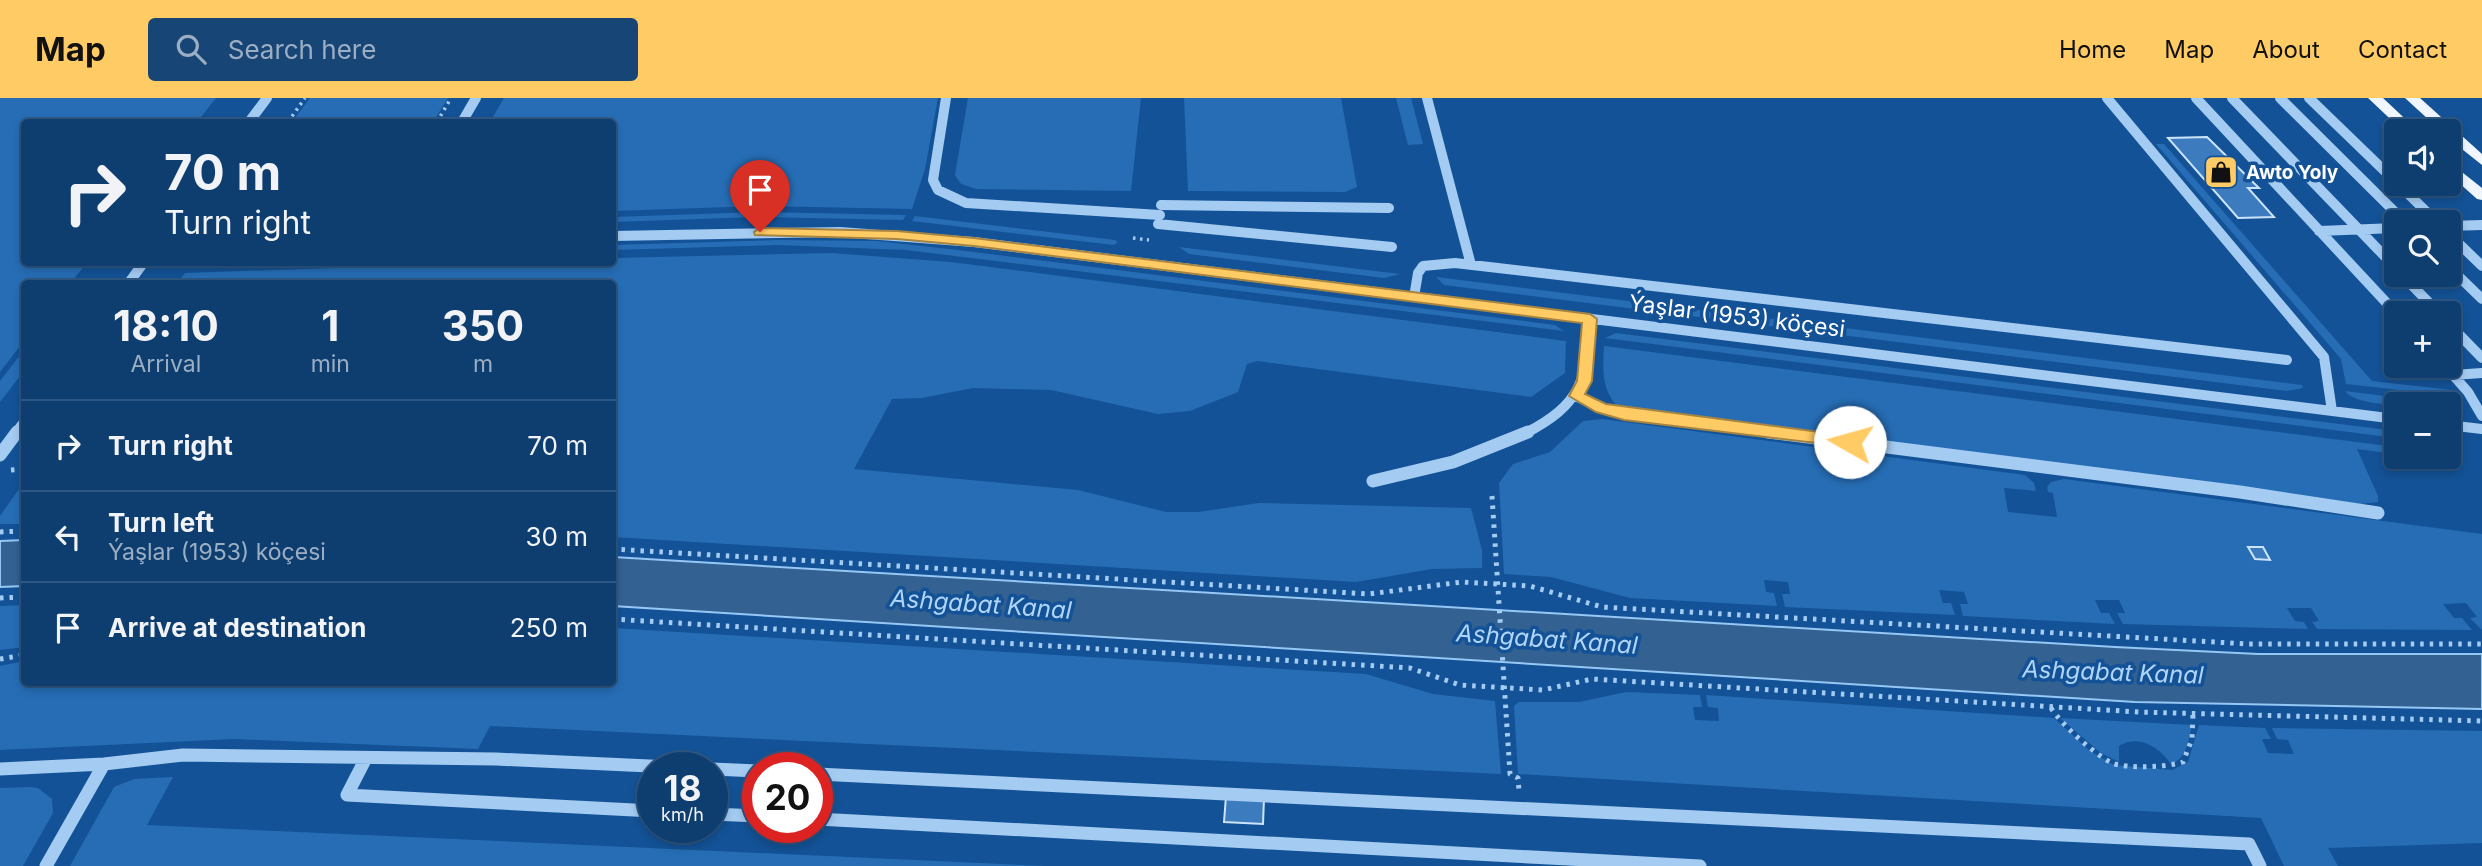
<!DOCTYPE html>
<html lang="en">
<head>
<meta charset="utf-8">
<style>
  body { margin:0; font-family:Inter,sans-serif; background:#174575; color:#f1f3f6; height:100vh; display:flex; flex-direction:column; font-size:26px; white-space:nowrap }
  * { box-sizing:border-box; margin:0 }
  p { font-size:23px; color:#9baec3 }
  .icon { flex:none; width:38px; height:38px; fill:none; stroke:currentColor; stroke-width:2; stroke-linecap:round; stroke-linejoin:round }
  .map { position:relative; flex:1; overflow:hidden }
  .sheet { position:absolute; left:21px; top:182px; width:595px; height:406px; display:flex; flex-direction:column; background:#0e3e70; border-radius:7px; box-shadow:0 4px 10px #0003,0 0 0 2px #2e5783 }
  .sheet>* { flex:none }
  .hud { position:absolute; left:21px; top:21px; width:595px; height:147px; border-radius:7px; box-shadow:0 4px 10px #0003,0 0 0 2px #2e5783; background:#0e3e70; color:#f1f3f6; overflow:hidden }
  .tools { position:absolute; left:2384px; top:21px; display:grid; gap:14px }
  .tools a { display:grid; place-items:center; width:77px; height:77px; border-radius:7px; background:#0e3e70; box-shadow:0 4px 10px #0003,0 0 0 2px #2e5783; font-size:35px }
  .speed { position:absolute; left:637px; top:654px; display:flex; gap:14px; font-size:35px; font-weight:700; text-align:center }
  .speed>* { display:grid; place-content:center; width:91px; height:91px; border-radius:50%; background:#0e3e70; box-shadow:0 4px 10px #0003,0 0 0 2px #2e5783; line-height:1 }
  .speed small { font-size:18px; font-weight:400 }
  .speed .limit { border:10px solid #d22; background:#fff; color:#111 }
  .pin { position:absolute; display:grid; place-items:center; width:60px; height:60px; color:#fff; margin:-72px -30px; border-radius:50% 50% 50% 0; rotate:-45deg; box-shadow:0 0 7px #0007 }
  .pin .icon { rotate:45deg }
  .me { position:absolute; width:77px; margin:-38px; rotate:277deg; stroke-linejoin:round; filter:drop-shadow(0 0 5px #0008) }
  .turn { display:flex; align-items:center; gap:24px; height:147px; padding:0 28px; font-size:32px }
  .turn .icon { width:91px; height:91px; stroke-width:2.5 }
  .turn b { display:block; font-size:49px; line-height:60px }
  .eta { display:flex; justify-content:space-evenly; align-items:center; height:119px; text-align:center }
  .eta b { font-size:42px; font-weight:700; line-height:49px }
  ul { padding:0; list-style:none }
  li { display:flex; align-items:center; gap:21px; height:91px; padding:0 28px; border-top:2px solid #2e5783 }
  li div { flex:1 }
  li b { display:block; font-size:26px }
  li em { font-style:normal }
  header { display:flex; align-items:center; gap:42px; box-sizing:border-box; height:98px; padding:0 35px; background:#ffcb65; color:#111 }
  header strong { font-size:33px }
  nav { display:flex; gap:38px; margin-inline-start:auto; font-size:24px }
  .search { width:490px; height:63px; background:#174575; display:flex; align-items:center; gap:18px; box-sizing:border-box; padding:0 24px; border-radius:7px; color:#9baec3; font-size:26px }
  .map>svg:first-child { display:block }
  .green { fill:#266db5 }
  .water { fill:#336192; stroke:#96c7f5; stroke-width:2 }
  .building { fill:#3c7cbe; stroke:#cbe4fd; stroke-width:2 }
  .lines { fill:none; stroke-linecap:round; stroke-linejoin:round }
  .path-far1 { stroke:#a4cbf2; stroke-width:3.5; stroke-dasharray:2.5 4.5; stroke-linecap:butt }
  .path { stroke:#a4cbf2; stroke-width:5; stroke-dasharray:3.5 6; stroke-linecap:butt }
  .minor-far1 { stroke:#a4cbf2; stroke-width:10 }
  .minor { stroke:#a4cbf2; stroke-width:13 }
  .major { fill:#eff6ff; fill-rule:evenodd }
  .route { fill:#ffcb65; stroke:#a68442; stroke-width:2 }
  .labels { text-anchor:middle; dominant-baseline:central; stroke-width:7; stroke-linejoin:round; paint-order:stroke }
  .far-poi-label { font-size:19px; font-weight:bold; fill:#fff; stroke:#135296; text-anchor:start }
  .street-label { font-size:23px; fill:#fff; stroke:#135296 }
  .water-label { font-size:24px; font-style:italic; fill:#b0d5f9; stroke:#135296 }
</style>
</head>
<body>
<header>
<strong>Map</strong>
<div class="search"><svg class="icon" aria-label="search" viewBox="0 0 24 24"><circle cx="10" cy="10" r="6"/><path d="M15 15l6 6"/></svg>Search here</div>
<nav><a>Home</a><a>Map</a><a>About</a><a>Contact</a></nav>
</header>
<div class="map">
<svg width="2482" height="768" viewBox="0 0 2482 768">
  <rect width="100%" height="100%" fill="#135296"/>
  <path class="green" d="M0,0H216L197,24H24V164L87,165L70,185L24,186V243L0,274Z
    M310,0H448L433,24H292Z
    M504,0H938L925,71L912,111L759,108L613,113L612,24H490Z
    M968,0H1141L1131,93L976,91L961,86L955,77Z
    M1184,0H1341L1357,89L1345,94L1188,93Z
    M1396,0H1411L1423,46L1408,47Z
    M2156,46H2164L2372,283L2451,292L2455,298L2346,286L2341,261Z
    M758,114L906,117L903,122L756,119L613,124V119Z
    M915,118L1115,142L1118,145L1113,147L912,123Z
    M779,142L877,143L958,152L1555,227L1564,233L906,152L777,147L613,152V147Z
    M1179,149L1400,176L1384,180L1189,156Z
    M831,155L951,164L1566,243L1565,275L1531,299L1257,263L1247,266L1238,294L1190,313L1158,316L1051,292L973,290L922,300L892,301L854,371L1078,392L1166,414H1198L1259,405L1471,410L1482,452V470L1432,471L1356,484L613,439L612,186L178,185L185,175L483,165L612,164L613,160Z
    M1436,179L2302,287L2303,290L2287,293L1444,187Z
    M1616,235L2396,333V340L1605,240Z
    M1604,248L2396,349V356L2357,351L2378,398V404L2360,406L1626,309L1616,307C1601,289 1603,270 1604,248Z
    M24,252V273L0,304V283Z
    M2345,293L2455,307L2457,310L2448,313V306C2425,306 2360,312 2345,293Z
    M1602,321L2025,377L2034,385L2036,393L2004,390L2008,414L2057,419L2053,395L2048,394L2047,389L2051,384L2064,381L2482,436V532L2470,520L2477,519L2466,505L2443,506L2454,520H2462L2472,532L2317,531L2312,524L2319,523L2311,510H2287L2295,523L2304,524L2308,531L2123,526L2117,515H2125L2119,502H2095L2101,515H2109L2115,526L1963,518L1960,506H1968L1964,494L1939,492L1943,505H1951L1955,517L1785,509L1782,496H1790L1788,484L1764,482L1766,494L1774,495L1777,508L1630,500L1551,479L1504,476L1499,385L1513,366L1550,354L1583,323Z
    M24,384V426H0V418Z
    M24,507V549L0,552V508Z
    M613,530L1366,576L1433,596L1495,603L1501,676L490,628L478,651L234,641L0,652V568L24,563V584H612Z
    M1626,594L1700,597L1702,609H1693L1695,622L1719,623L1718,610L1708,609L1706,597L2054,620L2090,653L2114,667L2172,672L2188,664L2199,627L2265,630L2271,641H2262L2268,655L2294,656L2288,642L2277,641L2272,630L2482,633V745L2328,750L2338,768H2284L2261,720L1518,676L1514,608L1519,604H1579Z
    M2060,620L2192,627C2189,641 2186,662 2171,666C2159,649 2139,636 2119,648V664L2101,655Z
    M173,679L147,727L1045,768H70L114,689L134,681Z
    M30,689L38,690L52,701L53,715L23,768H0V690Z"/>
  <path class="water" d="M24,442V488L0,489V443Z
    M613,459L2115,549L2258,556H2482V611L2135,604L613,508Z"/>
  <path class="building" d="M2207,39L2259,90H2248L2274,119L2238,120L2168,40Z
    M2248,449H2263L2270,462L2255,461Z
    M1226,698L1264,700L1263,726L1224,724Z"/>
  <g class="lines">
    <path class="path-far1" d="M288,24L305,0
      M437,24L451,0
      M1133,140L1149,142"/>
    <path class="path" d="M11,372L24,371
      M1492,398L1510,676L1518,680L1519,692
      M0,434L24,433
      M612,451L1369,496L1462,484L1530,488L1602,509L2249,546H2482
      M0,500L24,499
      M612,521L1410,570L1460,587L1543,592L1592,581L2139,614L2482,623
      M0,561L24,557
      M2051,610C2062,627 2094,656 2112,665C2127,671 2169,669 2183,664L2192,641L2193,616"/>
    <path class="minor-far1" d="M946,0L933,82L938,92L966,105L1160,117
      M1427,0L1471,167
      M2107,0L2324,259L2332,313
      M2196,0L2396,215
      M2232,0L2396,170
      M2280,0L2405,124
      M2309,0L2396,84
      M249,24L267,0
      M462,24L476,0
      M2398,86L2437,124
      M1161,107L1389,110
      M1158,126L1392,149
      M2448,128L2482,127
      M2319,133L2396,130
      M2448,135L2482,168
      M612,138L840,134L974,144L2396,321
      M2448,168L2482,201
      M2402,177L2439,215
      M128,186L144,164
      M1414,199L1418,175L1423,168L1455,165L2287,262
      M2448,225L2482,260
      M2445,268L2468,294L2482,318
      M2453,277L2482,275
      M1576,298L1602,311L1624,316L1782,336
      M2448,327L2482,331
      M15,336L24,324
      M1524,336C1582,306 1587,283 1589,221"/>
    <path class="minor" d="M1768,334L2240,394L2378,415
      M0,357L17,334
      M1373,383L1453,364L1528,334
      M366,660L347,697L653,713
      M0,671L104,666L183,657L496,661L693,670
      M712,671L758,673
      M817,676L2249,746L2260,768
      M712,716L758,718
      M817,721L1700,768
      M46,768L104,666"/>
    <path class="major" d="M2368,0H2383L2418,33H2403Z
      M2405,0H2420L2482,56V67L2448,40V33H2441Z
      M2448,63L2482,90V102L2477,101L2448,75Z"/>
  </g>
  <path class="route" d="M760,130L897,133L974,140L1590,216L1597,221L1592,283L1585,296L1606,306L1850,338L1858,344L1850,349L1624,322L1596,314L1569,298L1577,283L1582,225L974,148L897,141L755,137L754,134Z"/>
  <defs>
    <g id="shop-square" transform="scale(1.75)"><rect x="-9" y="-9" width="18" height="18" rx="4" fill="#ffcb65" stroke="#135296"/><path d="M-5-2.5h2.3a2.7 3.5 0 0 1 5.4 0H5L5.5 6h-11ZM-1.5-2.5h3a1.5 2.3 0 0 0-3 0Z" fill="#111"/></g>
  </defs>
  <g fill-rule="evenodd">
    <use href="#shop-square" x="2221" y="74"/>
  </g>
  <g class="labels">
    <g class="far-poi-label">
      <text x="2246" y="74">Awto Yoly</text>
    </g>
    <g class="street-label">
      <text transform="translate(1737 218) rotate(7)">Ýaşlar (1953) köçesi</text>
    </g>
    <g class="water-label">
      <text transform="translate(981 506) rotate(4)">Ashgabat Kanal</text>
      <text transform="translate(1547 541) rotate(4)">Ashgabat Kanal</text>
      <text transform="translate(2113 574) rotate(2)">Ashgabat Kanal</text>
    </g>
  </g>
</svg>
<div class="tools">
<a><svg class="icon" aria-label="sound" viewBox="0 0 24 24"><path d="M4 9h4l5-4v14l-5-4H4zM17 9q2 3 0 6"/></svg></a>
<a><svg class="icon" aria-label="search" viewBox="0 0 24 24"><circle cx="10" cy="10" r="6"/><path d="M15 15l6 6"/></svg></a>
<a>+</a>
<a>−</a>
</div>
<div class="speed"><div>18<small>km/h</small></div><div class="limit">20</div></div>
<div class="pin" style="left:760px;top:134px;background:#d93025"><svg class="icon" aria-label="arrive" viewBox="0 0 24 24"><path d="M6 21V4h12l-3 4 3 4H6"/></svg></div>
<svg class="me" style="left:1850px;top:344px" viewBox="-20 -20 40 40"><circle r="19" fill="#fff"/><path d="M0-13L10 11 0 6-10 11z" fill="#ffcb65"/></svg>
<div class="hud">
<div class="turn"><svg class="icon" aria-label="right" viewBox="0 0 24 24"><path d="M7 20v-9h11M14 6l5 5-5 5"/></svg><div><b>70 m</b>Turn right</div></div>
</div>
<section class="sheet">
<div class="eta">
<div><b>18:10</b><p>Arrival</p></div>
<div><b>1</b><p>min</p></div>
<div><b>350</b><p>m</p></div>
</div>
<ul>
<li><svg class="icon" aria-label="right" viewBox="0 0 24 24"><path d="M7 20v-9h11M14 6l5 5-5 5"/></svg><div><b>Turn right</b></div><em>70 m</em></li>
<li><svg class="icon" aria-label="left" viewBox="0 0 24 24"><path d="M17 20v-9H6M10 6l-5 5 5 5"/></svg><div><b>Turn left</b><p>Ýaşlar (1953) köçesi</p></div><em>30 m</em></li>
<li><svg class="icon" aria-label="arrive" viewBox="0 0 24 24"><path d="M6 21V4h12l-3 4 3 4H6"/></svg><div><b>Arrive at destination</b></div><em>250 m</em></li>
</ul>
</section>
</div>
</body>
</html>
